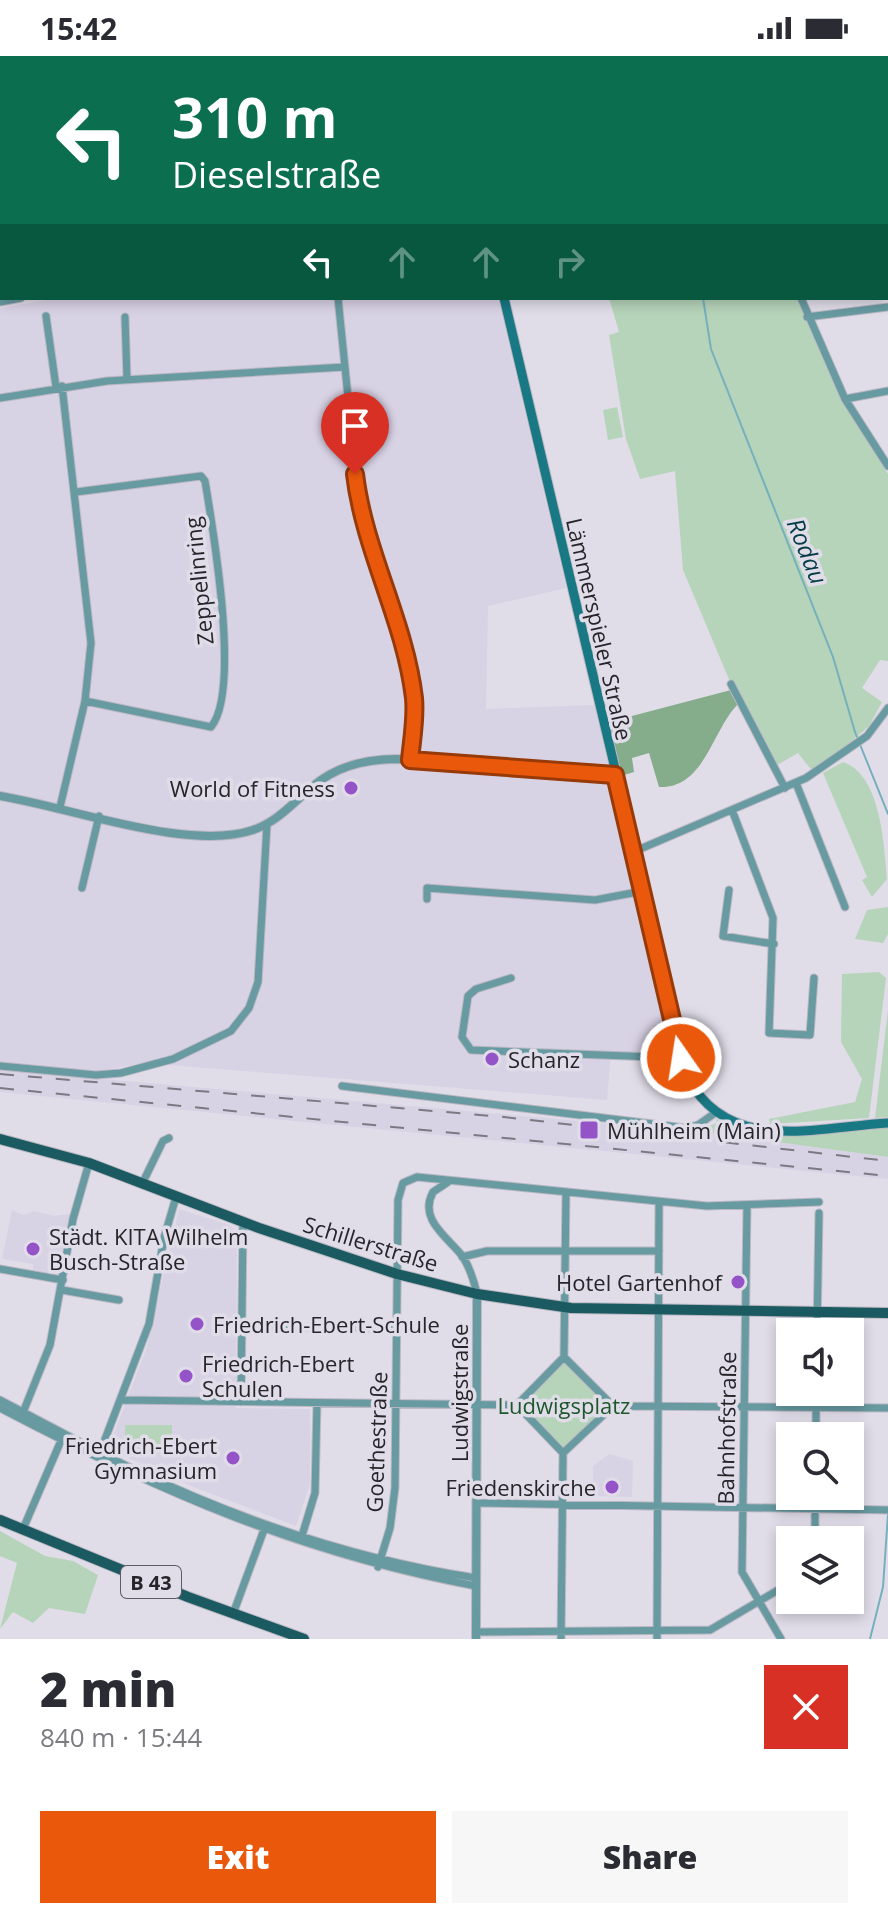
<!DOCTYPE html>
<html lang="en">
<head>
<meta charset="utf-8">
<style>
  body { margin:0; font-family:"Open Sans",sans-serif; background:#f7f7f7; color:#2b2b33; height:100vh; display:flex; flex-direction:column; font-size:30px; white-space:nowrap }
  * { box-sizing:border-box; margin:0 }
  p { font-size:26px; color:#7c7c81 }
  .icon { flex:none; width:44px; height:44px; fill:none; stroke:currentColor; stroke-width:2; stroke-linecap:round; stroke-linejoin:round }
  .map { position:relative; height:1583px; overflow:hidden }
  .drawer { display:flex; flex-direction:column; background:#fff; flex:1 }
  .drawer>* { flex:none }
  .banner { position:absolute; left:0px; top:0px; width:888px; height:244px; box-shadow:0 4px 12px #0003; background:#0b6e4f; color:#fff; overflow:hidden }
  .controls { position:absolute; left:776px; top:1262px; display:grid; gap:16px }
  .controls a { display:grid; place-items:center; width:88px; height:88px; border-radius:0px; background:#fff; box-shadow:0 4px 12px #0003; font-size:40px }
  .pin { position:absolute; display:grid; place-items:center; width:68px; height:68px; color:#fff; margin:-82px -34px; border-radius:50% 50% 50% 0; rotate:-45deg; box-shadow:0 0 8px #0007 }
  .pin .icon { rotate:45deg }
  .me { position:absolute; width:88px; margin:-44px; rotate:347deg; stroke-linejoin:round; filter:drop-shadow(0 0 6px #0008) }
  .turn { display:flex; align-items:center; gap:28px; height:168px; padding:0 40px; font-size:36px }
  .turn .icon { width:104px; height:104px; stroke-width:2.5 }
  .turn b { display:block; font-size:56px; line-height:68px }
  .lanes { display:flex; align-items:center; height:76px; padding:0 40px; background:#0003; justify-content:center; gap:40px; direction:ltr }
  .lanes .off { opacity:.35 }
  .round { display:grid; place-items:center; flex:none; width:84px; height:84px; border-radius:0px; background:#f7f7f7 }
  .headline { display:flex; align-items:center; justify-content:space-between; height:136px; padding:0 40px }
  h1 { font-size:48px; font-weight:800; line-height:60px }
  .primary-button { display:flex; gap:16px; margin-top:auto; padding:16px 40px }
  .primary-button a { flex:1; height:92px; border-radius:0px; background:#ea580c; color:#fff; font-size:32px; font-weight:800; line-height:92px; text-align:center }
  .primary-button a+a { background:#f7f7f7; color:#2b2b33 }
  .status { display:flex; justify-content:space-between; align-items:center; height:56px; padding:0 40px; background:#fff; direction:ltr }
  .status svg { height:22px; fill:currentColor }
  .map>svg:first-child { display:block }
  .built { fill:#d8d2e5 }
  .green { fill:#b6d4ba }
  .forest { fill:#85ac8b }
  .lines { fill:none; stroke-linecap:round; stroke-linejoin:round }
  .stream { stroke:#75b0bd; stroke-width:2 }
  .minor-casing { stroke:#bbb8c3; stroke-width:9 }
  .tertiary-casing { stroke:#bbb8c3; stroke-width:10 }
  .secondary-casing { stroke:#bbb8c3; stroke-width:11 }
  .primary-casing { stroke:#bbb8c3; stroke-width:12 }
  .minor { stroke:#679aa1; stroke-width:7 }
  .tertiary { stroke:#679aa1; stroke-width:8 }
  .secondary { stroke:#187883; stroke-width:9 }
  .primary { stroke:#1b5a61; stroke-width:10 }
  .rail { stroke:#7c7982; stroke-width:2; stroke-dasharray:14 14; stroke-linecap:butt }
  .route-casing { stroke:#983908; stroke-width:20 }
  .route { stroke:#ea580c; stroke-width:14 }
  .poi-dot { fill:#9553c8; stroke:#e0dde9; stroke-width:3 }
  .labels { text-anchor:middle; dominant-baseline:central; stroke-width:7; stroke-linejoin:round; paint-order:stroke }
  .shield { fill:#e0dde9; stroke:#5e5c63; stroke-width:2 }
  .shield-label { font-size:20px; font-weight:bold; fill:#27252a }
  .street-label { font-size:22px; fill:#27252a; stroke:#e0dde9 }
  .poi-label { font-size:22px; fill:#27252a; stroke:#e0dde9; text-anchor:start }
  .park-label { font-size:22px; fill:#1d582c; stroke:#e0dde9 }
  .water-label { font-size:24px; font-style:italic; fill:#063e48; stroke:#e0dde9 }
</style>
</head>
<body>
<div class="status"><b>15:42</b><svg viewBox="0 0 49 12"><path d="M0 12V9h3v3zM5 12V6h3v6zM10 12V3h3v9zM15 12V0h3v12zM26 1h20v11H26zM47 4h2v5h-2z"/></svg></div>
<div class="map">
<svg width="888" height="1583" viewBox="0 0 888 1583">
  <rect width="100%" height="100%" fill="#e0dde9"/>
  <path class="built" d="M170,0H441V2H170Z
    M59,242H498L566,532L488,550L486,653L594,649L676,999L611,996L607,1044L144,1007L92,1016L0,1007V252Z
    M0,1014L694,1075L888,1101V1123L0,1036Z
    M179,1153L227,1168L237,1176L236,1352L310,1353V1428L296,1470L196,1432L108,1393L146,1294Z
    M12,1154L23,1159L34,1155L54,1160L70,1158L57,1220L33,1214V1208L2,1203Z
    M609,1398L633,1405L632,1441L593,1440V1410Z"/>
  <path class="green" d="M609,242H797L843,346L888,418V605L880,604L862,632L882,646L869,670L814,717L798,697L772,712L739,647L683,514L675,415L640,423L626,383L609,279L619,276Z
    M617,351L623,381L608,384L603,354Z
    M843,706C881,719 884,788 887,823L872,841L862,824L867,821L823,717Z
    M888,851V878L883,887L855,883L867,854Z
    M879,916L886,922L869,1062L770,1068L769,1063L855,1046L862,1023L841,986L842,918Z
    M888,954V1061L875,1062Z
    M716,1063C770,1093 831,1073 888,1071V1101L694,1075L717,1067Z
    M564,1305L608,1350L563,1393L520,1349Z
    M125,1369H172V1397H125Z
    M0,1475L45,1500L73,1505L98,1519L85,1558L49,1552L33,1567L13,1556L0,1573L17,1507L0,1500Z"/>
  <path class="forest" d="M0,0H170L2,2V228Z
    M731,634L739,647C712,673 705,733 659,731L649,697L632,702L634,716L621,720L609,666Z"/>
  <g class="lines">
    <path class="stream" d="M659,0L660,2
      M703,242L711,293L833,601L855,676L888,758
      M870,1583L883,1531L888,1458"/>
    <g class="minor-casing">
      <path id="minor" d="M758,0V2
        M846,0V2
        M886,55H888
        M886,188L888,201
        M338,242L358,440L413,635L410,704
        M801,242L845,343L888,410
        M0,246L21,242
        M46,260L56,331
        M125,261L127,323
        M807,261L888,251
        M0,342L107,325L345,311
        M845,343L888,335
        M76,436L201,420L205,425C213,473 241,635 211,671L85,645
        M731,628L785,732
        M796,727L845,851
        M60,751L85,645L91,587L62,330
        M732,754L773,862L769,977L810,979L814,922
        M633,796L806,722L867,680L888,652
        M82,832L99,760
        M729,834L723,880L774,888
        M427,843V832L595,844L643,835
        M511,922L476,933L468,940L462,981L471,994L681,1002
        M0,1010L96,1019L121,1017L173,1003L231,975L249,952L258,926L267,768
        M342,1030L686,1072L698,1069L715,1057
        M448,1126L433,1136C418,1164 448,1181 463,1201C470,1212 474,1225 477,1238
        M142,1128L163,1085L169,1082
        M747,1151L742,1516L781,1583
        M462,1201L487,1195H659
        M0,1213L63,1224
        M62,1234L119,1244
        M242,1271L397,1272
        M817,1276L819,1157
        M564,1301L613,1350L563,1397L517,1349Z
        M564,1301L566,1136
        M0,1344C45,1367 89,1392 135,1414C242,1465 359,1504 476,1522
        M121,1344L517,1349
        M241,1346L243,1166
        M613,1350L887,1352
        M0,1352C158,1435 300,1497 476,1530
        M22,1359L50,1289L73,1163L89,1107
        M816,1380V1336
        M99,1399L149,1268L164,1182L176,1141
        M477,1447L888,1454
        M23,1473L63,1380
        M301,1483L315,1437L317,1347
        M815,1484V1440
        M378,1511L390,1472L395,1432L398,1144L403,1127L417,1121L707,1150L819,1146
        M233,1558L265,1471
        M476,1576L710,1574L790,1527
        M561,1583L563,1397
        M657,1583L659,1146"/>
    </g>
    <g class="tertiary-casing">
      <path id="tertiary" d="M0,740C69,751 188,796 253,774C277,766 293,747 312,731C336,710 366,703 397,703L615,719
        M476,1583L477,1238"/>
    </g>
    <g class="secondary-casing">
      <path id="secondary" d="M449,0V2
        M504,242L688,1022C729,1099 817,1071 888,1067"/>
    </g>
    <g class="primary-casing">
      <path id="primary" d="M0,1083L89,1107L259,1172L397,1218L477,1238L571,1252L888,1257
        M0,1464L188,1541L304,1583"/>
    </g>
    <use href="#minor" class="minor"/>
    <use href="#tertiary" class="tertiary"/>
    <use href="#secondary" class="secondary"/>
    <use href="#primary" class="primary"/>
    <path class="rail" d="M0,1018L504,1061L888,1105
      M0,1032L888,1120"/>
  </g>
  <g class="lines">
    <g class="route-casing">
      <path id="route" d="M355,418C364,495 405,565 414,642C416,662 412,683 410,704L615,719L681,1002"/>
    </g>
    <use href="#route" class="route"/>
  </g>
  <g class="poi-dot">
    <circle cx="351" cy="732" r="8"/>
    <circle cx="492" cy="1003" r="8"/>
    <rect x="579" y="1064" width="20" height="20" rx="4"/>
    <circle cx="33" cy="1193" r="8"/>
    <circle cx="738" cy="1226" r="8"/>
    <circle cx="197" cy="1268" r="8"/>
    <circle cx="186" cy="1320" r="8"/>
    <circle cx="233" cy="1402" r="8"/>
    <circle cx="612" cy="1431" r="8"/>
  </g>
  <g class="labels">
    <rect class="shield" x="121" y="1510" width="60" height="32" rx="6"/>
    <g class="shield-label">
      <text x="151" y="1526">B 43</text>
    </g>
    <g class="street-label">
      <text transform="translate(198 525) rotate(-96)">Zeppelinring</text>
      <text transform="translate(600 573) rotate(77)">Lämmerspieler Straße</text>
      <text transform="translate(371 1187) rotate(17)">Schillerstraße</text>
      <text transform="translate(459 1337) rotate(-90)">Ludwigstraße</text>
      <text transform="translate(726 1372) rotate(-89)">Bahnhofstraße</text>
      <text transform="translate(376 1386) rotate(-88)">Goethestraße</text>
    </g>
    <g class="poi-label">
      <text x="335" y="732" text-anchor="end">World of Fitness</text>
      <text x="508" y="1003">Schanz</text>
      <text x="607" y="1074">Mühlheim (Main)</text>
      <text x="49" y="1180">Städt. KITA Wilhelm<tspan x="49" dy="25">Busch-Straße</tspan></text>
      <text x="722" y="1226" text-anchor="end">Hotel Gartenhof</text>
      <text x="213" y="1268">Friedrich-Ebert-Schule</text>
      <text x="202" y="1307">Friedrich-Ebert<tspan x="202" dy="25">Schulen</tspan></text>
      <text x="217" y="1389" text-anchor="end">Friedrich-Ebert<tspan x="217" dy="25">Gymnasium</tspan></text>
      <text x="596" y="1431" text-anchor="end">Friedenskirche</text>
    </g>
    <g class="park-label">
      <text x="564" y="1349">Ludwigsplatz</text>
    </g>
    <g class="water-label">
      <text transform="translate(808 495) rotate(68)">Rodau</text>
    </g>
  </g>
</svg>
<div class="controls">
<a><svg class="icon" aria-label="sound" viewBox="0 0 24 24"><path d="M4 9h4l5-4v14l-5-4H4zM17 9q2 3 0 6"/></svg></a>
<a><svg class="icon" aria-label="search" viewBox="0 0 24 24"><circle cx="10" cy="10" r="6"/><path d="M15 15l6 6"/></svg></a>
<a><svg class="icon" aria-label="layers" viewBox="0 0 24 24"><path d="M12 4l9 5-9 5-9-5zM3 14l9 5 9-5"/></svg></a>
</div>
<div class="pin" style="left:355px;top:418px;background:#d93025"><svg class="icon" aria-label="arrive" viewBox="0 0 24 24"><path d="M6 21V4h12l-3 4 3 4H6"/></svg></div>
<svg class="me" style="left:681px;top:1002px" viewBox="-20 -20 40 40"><circle r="17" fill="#ea580c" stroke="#fff" stroke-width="3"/><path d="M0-11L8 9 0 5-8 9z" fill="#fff"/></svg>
<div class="banner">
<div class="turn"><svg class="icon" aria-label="left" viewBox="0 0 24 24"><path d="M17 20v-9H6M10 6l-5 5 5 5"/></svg><div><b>310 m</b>Dieselstraße</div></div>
<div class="lanes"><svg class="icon" aria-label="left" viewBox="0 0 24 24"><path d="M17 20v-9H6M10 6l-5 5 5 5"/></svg><svg class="icon off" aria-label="ahead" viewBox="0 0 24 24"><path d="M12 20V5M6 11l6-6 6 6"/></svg><svg class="icon off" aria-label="ahead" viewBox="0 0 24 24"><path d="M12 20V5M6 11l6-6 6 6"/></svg><svg class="icon off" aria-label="right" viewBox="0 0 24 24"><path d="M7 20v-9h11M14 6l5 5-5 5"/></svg></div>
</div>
</div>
<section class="drawer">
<div class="headline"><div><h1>2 min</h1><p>840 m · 15:44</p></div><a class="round" style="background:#d93025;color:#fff"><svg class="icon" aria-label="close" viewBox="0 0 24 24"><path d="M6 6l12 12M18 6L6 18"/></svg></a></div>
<div class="primary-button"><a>Exit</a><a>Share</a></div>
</section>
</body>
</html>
